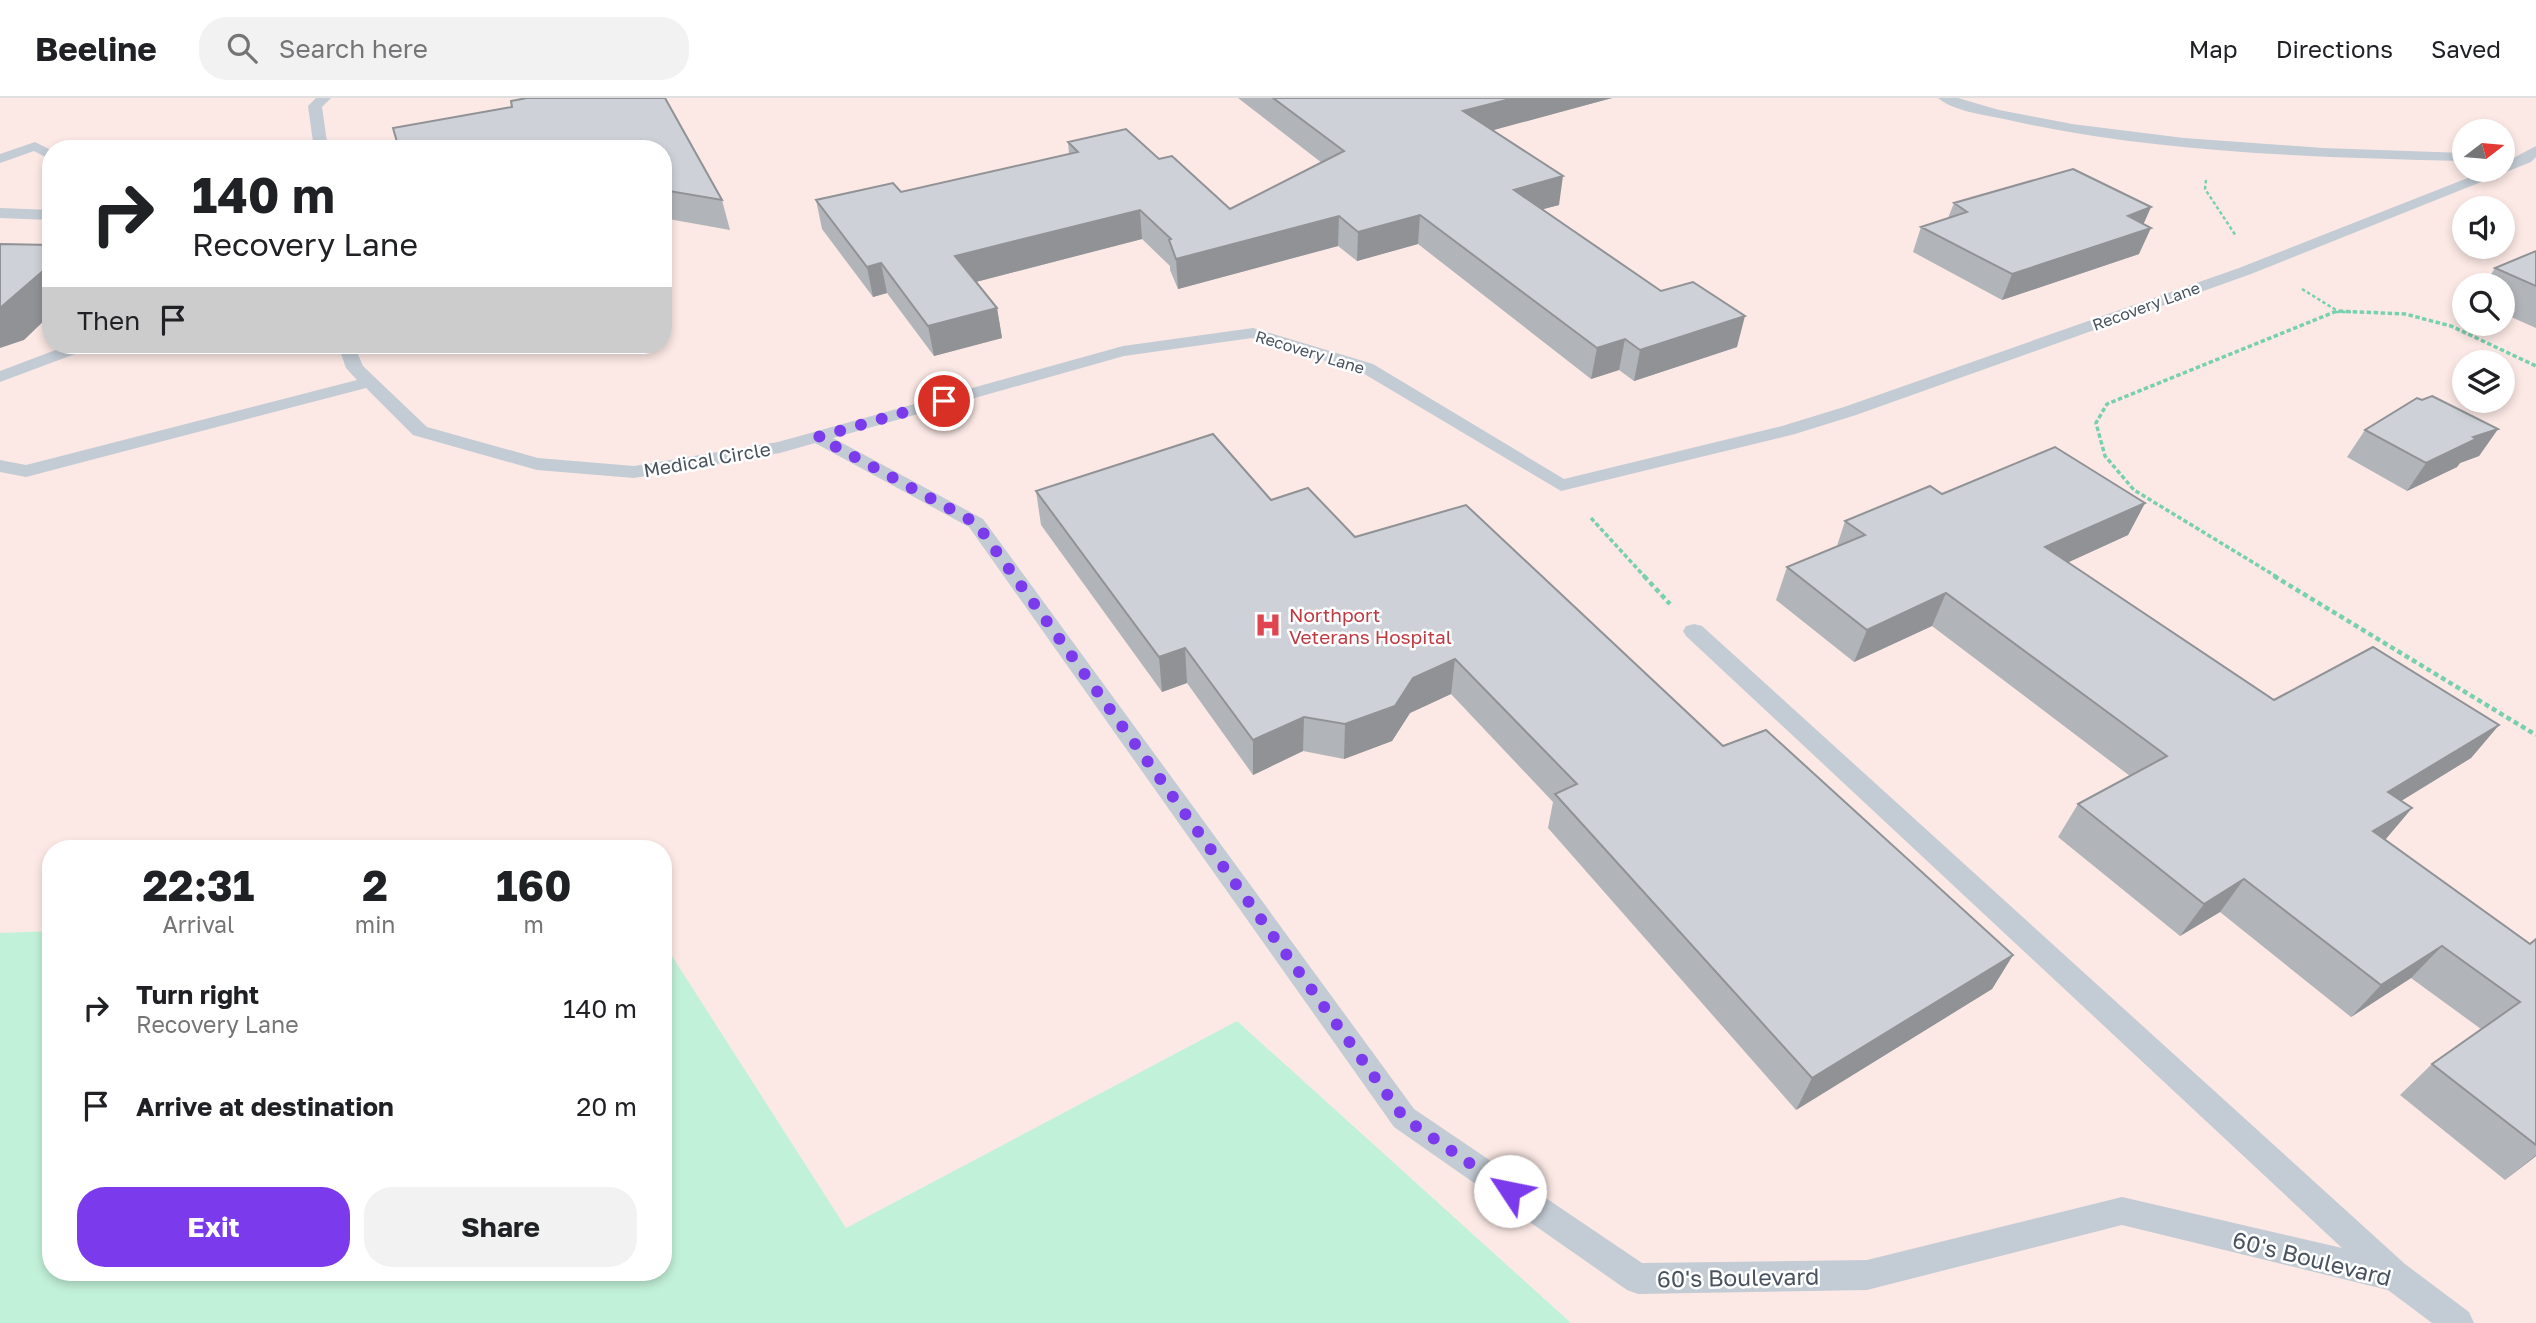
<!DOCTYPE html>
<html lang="en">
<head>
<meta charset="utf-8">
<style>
  body { margin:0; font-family:"Golos Text",sans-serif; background:#f2f2f2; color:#202124; height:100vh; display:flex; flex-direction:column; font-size:26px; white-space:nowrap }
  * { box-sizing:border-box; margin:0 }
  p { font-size:23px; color:#757577 }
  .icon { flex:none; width:38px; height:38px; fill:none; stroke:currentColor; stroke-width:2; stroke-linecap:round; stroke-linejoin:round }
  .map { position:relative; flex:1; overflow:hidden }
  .details { position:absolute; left:42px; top:742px; width:630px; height:441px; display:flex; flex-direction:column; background:#fff; border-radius:28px; box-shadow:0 4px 10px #0003 }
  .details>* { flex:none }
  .banner { position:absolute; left:42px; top:42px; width:630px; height:214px; border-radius:28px; box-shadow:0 4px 10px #0003; background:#fff; color:#202124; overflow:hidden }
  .needle { width:46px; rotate:74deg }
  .buttons { position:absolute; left:2452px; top:21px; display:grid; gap:14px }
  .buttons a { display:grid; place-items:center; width:63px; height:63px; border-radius:50%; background:#fff; box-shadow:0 4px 10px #0003; font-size:35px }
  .pin { position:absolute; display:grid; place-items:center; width:60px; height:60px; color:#fff; margin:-30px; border:4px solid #fff; border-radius:50%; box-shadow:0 2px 7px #0007 }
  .me { position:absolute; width:77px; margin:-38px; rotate:304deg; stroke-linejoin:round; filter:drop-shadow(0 0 5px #0008) }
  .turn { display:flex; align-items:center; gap:24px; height:147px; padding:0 35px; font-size:32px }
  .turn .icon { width:91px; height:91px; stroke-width:2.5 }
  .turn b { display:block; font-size:49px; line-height:60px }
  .then { display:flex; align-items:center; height:66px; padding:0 35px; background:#0003; gap:14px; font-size:26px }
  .eta { display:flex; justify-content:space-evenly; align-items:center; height:119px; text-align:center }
  .eta b { font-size:42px; font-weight:700; line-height:49px }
  .cta { display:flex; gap:14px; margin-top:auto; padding:14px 35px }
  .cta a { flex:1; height:80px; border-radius:28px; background:#7c3aed; color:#fff; font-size:28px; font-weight:700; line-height:80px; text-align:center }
  .cta a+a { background:#f2f2f2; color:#202124 }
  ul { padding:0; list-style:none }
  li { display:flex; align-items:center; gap:21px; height:98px; padding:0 35px }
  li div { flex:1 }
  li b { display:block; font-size:26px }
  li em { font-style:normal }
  header { display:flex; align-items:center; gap:42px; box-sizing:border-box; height:98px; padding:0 35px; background:#fff; border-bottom:2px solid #e0e0e0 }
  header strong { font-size:33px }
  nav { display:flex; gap:38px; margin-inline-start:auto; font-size:24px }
  .search { width:490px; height:63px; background:#f2f2f2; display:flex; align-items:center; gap:18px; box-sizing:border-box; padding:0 24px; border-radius:28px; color:#757577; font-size:26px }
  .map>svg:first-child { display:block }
  .medical { fill:#fce9e5; fill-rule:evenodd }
  .green { fill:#c2f1d9 }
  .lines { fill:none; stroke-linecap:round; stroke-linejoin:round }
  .path-far2 { stroke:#79d0af; stroke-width:2.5; stroke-dasharray:3.5 2.5; stroke-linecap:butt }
  .path-far1 { stroke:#79d0af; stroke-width:3.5; stroke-dasharray:4.5 2.5; stroke-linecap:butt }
  .path { stroke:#79d0af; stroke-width:4.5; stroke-dasharray:5 3.5; stroke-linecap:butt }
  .service { fill:#c3cbd4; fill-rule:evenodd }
  .wall { fill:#b1b4b9 }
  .shaded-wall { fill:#909296 }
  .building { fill:#ced1d7; stroke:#909296; stroke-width:2 }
  .route { stroke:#7c3aed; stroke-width:12; stroke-dasharray:0 21.6 }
  .labels { text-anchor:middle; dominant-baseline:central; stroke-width:5; stroke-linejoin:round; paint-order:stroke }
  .far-street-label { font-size:16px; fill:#495360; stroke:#fff }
  .street-label { font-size:19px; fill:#495360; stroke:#fff }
  .health-label { font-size:19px; fill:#be3a42; stroke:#fff; text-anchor:start }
  .near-street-label { font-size:23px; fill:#495360; stroke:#fff }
</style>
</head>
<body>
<header>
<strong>Beeline</strong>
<div class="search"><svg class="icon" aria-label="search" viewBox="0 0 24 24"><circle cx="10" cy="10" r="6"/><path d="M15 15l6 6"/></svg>Search here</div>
<nav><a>Map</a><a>Directions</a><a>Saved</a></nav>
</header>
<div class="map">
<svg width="2536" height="1225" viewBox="0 0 2536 1225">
  <rect width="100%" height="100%" fill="#f4f3f2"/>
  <path class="medical" d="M0,0H2536V1225H0ZM2464,33H2502V72H2464ZM51,51H663V247H51ZM2464,110H2502V149H2464ZM2464,187H2502V226H2464ZM2464,264H2502V303H2464ZM51,751H663V1174H51Z"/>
  <path class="green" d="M51,833V1174H663V844L846,1130L1237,923L1571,1225H0V835Z"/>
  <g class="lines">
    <path class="path-far2" d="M2206,82L2205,91L2236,138
      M2302,191L2336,212
      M2336,214H2351"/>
    <path class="path-far1" d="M1591,420L1645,479
      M2277,479L2134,392L2105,358L2096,325L2107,306L2337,213L2405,216L2451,228L2536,268"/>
    <path class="path" d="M1644,478L1670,506
      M2274,478L2536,637"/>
    <path class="service" d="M316,0H331L322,9L328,51H314L308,8Z
      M1938,0H1958L1999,12L2072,26L2184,40L2323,50L2464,55V63C2310,59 2154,55 2004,21C1985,17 1953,13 1938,0Z
      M35,44L51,52V62L34,53L0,65V56Z
      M2536,48V59L2531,64L2251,176L1856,317L1795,336L1561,393L1361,274L1252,240L1124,258L833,340L983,421L1414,1011L1642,1165L1867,1162L2122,1099L2342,1150L1686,538L1683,533L1686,528L1694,526L1702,528L2405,1166L2469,1214L2474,1225H2432L2388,1192L2122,1127L1867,1192L1638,1196L1627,1192L1394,1029L969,429L815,345L780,355L634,380L537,372L413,337L366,290L26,379L0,374V362L26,367L357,282L346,270L338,247H354L363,268L427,329L538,360L634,368L778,344L1123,248L1253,230L1373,266L1564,381L1782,328L1844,309L2239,170L2488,72H2502V66Z
      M0,110L51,112V122L0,120Z
      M69,247H99L96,251L75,256L0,284V273Z"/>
  </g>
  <path class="wall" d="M527,0H665L722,102L730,132L663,120V51H399L393,30L512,9L511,3Z
    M1238,0H1612L1492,32L1559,107L1543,111L1737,249L1634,283L1619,272L1591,281L1418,146L1357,163L1338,148L1178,191L1170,172V168L1142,141L976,184L997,210L1002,240L934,258L887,195L873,199L822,131L816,102L901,94L1069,56L1068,44L1159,61L1230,111L1322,65Z
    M1954,105L2151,109L2143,126L2139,156L2002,202L1913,154L1921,129L1948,120Z
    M2536,153V230L2502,215V187H2484L2495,170Z
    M2422,302L2498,331L2479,358L2460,365L2457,369L2407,393L2347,359L2365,332Z
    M1036,393L1271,402L1355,439L1723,648L2013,857L1992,891L1796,1012L1548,730L1553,704L1451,596L1410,615L1392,643L1344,661L1303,653L1253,677L1187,585L1162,594L1041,427Z
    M1942,396L2145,405L2128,437L2068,464L2274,602L2499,627L2471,660L2401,703L2412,710L2385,742L2530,846L2536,841V1058L2505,1082L2400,997L2432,966L2481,931L2411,880L2351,919L2220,814L2180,838L2058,739L2078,706L2130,678L1932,528L1854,564L1776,502L1787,469L1837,448L1845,423Z"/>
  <path class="shaded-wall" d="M1514,0H1612L1461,41L1463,13Z
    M1563,78L1559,107L1510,120L1514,92Z
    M2151,109L2140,134L2151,130L2139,156L2002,202L2012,176L2128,118Z
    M1140,112L1142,141L960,188L955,158Z
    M1420,117L1418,146L1357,163L1358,134Z
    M1339,118L1338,148L1178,191L1176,161Z
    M881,165L887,195L873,199L867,169Z
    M51,166V216L24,242L0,250V210Z
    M997,210L1002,240L934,258L928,228Z
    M1745,218L1737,249L1634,283L1640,252Z
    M1625,241L1619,272L1591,281L1597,250Z
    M2498,331L2479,358L2460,365L2457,369L2407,393L2426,365L2473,339Z
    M2145,405L2128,437L2030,482L2045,449Z
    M1946,495L1932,528L1854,564L1867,532Z
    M1185,550L1187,585L1162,594L1159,559Z
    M1455,561L1451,596L1410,615L1392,643L1344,661L1345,626L1413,580Z
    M1304,619L1303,653L1253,677V642Z
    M2499,627L2471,660L2362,727L2388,694Z
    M2412,710L2384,743L2373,733Z
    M2244,781L2220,814L2180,838L2204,806Z
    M2442,848L2411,880L2351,919L2381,887Z
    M2013,857L1992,891L1796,1012L1812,980Z
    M2536,1057V1058L2505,1082Z"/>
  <path class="building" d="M527,0H665L722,102L663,92V51H399L393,30L512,9L511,3Z
    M1273,0H1514L1463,13L1563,78L1514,92L1661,193L1693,184L1745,218L1640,252L1625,241L1597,250L1420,117L1358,134L1339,118L1176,161L1169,142L1171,141L1140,112L955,158L997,210L928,228L881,165L867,169L816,102L893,85L901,94L1078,54L1068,44L1126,31L1159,61L1172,58L1230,111L1344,53Z
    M2073,71L2151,109L2128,118L2151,130L2012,176L1921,129L1967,114L1954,105Z
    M0,146L51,147V166L0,210Z
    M2536,153V188L2495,170Z
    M2432,298L2498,331L2473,339L2476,341L2426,365L2365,332L2417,300L2422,302Z
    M1213,336L1271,402L1308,390L1355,439L1466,407L1723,648L1766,632L2013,857L1812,980L1555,696L1577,686L1455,561L1413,580L1395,608L1345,626L1304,619L1253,642L1185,550L1159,559L1036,393Z
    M2055,349L2145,405L2045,449L2274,602L2373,549L2499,627L2388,694L2412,710L2373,733L2530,846L2536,841V1047L2432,966L2520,904L2442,848L2381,887L2244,781L2204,806L2078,706L2167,658L1946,495L1867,532L1787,469L1865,437L1845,423L1930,388L1942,396Z"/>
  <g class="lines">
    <path class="route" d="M944,303L818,339L976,425L1404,1020L1510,1093"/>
  </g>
  <defs>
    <g id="hospital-bare" transform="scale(2.1)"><path d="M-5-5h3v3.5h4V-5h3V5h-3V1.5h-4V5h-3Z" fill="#e0444e" stroke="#fff" stroke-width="2.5" paint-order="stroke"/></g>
  </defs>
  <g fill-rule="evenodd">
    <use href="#hospital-bare" x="1268" y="527"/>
  </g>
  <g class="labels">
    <g class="far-street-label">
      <text transform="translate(2146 208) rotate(-20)">Recovery Lane</text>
      <text transform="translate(1310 254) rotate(17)">Recovery Lane</text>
    </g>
    <g class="street-label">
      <text transform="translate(707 361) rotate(-10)">Medical Circle</text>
    </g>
    <g class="health-label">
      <text x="1289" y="516">Northport<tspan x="1289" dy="22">Veterans Hospital</tspan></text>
    </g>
    <g class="near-street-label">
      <text transform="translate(2312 1160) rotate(14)">60's Boulevard</text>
      <text transform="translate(1738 1179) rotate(-1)">60's Boulevard</text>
    </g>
  </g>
</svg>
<div class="buttons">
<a><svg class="needle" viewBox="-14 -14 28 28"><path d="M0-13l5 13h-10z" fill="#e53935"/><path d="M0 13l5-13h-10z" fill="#757577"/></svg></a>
<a><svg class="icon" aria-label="sound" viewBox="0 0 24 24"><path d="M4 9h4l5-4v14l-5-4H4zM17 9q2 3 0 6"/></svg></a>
<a><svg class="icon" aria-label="search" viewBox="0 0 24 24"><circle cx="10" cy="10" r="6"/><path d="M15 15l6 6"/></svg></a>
<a><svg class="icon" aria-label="layers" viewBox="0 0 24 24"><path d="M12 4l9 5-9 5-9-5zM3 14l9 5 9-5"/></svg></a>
</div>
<div class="pin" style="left:944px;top:303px;background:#d93025"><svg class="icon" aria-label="arrive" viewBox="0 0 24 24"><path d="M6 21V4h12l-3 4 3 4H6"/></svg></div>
<svg class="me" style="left:1510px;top:1093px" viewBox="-20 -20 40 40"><circle r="19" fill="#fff"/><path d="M0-13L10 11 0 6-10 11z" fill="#7c3aed"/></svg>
<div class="banner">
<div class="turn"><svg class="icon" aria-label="right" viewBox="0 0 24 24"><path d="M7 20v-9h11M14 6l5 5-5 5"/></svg><div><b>140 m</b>Recovery Lane</div></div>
<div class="then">Then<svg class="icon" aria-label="arrive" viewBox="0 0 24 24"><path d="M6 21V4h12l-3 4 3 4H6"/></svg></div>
</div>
<section class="details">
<div class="eta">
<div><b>22:31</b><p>Arrival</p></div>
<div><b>2</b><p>min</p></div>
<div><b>160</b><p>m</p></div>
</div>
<ul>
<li><svg class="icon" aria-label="right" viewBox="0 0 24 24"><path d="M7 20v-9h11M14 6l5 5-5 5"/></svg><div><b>Turn right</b><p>Recovery Lane</p></div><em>140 m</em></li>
<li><svg class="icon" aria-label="arrive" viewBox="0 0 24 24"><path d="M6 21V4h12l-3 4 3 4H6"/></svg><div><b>Arrive at destination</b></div><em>20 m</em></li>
</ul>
<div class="cta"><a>Exit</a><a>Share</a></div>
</section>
</div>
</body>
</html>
